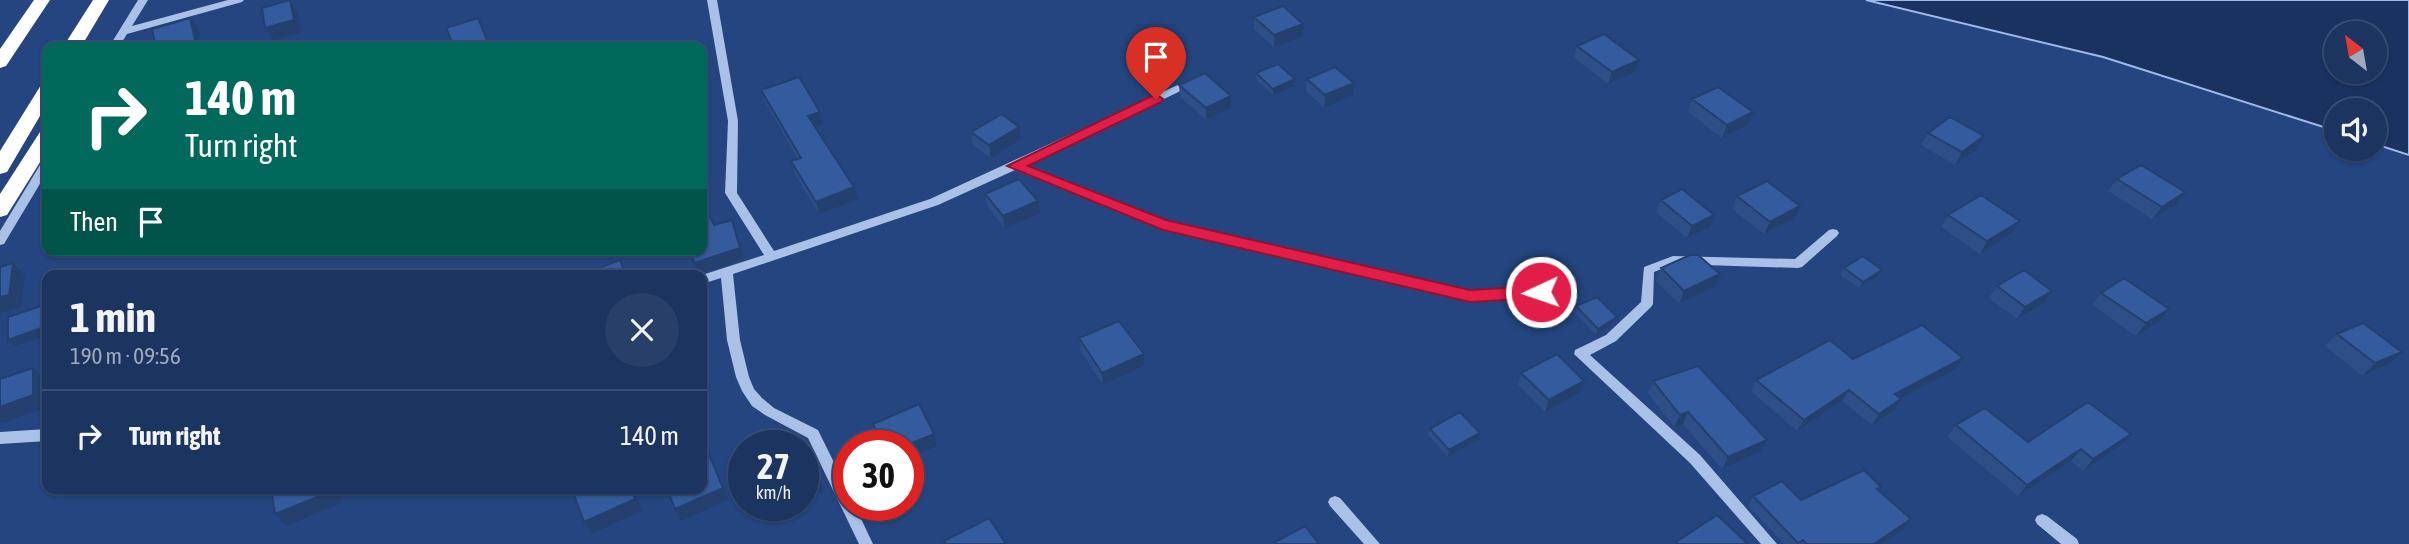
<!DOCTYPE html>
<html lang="en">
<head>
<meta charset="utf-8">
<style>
  body { margin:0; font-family:"Asap Condensed",sans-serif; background:#283f69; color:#f1f3f6; height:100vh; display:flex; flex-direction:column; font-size:26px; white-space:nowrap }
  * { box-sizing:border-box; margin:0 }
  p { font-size:23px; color:#a0aabd }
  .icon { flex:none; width:38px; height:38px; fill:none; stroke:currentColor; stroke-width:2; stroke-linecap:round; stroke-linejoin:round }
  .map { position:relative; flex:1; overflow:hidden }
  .drawer { position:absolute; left:42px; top:270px; width:665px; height:224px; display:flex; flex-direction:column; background:#1b3460; border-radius:14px; box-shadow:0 2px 5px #0004,0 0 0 2px #394f75 }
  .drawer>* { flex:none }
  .hud { position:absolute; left:42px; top:42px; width:665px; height:214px; border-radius:14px; box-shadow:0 2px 5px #0004,0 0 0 2px #394f75; background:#00695c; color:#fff; overflow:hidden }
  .needle { width:46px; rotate:329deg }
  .fabs { position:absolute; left:2324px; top:21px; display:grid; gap:14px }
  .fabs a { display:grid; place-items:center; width:63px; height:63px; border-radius:50%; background:#1b3460; box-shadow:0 2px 5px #0004,0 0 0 2px #394f75; font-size:35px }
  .speed { position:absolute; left:728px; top:430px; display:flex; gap:14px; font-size:35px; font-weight:700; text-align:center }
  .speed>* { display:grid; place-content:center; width:91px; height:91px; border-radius:50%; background:#1b3460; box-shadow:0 2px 5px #0004,0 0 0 2px #394f75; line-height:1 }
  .speed small { font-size:18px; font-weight:400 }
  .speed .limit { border:10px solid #d22; background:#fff; color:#111 }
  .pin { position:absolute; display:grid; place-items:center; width:60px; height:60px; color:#fff; margin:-72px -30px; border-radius:50% 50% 50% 0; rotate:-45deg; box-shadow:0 0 7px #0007 }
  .pin .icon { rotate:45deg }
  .me { position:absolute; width:77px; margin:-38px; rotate:267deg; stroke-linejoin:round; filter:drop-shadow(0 0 5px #0008) }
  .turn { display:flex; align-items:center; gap:24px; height:147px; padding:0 28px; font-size:32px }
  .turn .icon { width:91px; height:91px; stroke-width:2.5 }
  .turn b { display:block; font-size:49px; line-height:60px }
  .then { display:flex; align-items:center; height:66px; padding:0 28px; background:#0003; gap:14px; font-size:26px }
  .round { display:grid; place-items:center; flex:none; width:74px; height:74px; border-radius:37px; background:#283f69 }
  .overview { display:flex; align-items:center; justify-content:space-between; height:119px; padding:0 28px }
  h1 { font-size:42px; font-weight:700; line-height:52px }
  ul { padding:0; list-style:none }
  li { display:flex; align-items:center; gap:21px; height:91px; padding:0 28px; border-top:2px solid #394f75 }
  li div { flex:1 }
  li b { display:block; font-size:26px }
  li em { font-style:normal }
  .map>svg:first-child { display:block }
  .water { fill:#193260; stroke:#9ebbe7; stroke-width:2; fill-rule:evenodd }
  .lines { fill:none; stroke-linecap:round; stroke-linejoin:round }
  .minor { fill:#aac1e7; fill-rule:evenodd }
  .highway { fill:#fff; fill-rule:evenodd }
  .wall { fill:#2d4e87 }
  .shaded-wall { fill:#24406e }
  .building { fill:#345b9d; stroke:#24406e; stroke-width:2 }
  .route { fill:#e11d48; stroke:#92132f; stroke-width:2 }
</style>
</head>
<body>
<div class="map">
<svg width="2409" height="544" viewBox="0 0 2409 544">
  <rect width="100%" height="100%" fill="#244580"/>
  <path class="water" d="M1866,0H2409V155L2375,144V110H2336V131L2103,57ZM2336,33H2375V72H2336Z"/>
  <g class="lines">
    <path class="minor" d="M138,0H148L132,26L228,0H244L242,2L127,34L119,47H109Z
      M707,0H717L738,121L737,193L774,251L930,199L1193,78L1197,79L1198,81L1197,83L1025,166L1166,221L1470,291L1565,285L1571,290L1565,295L1470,301L1163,229L1015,170L938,205L733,274L740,340L749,377L754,389L762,398L774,408L818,430L849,493V506H855L873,544H859L808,438L765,415L752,406L742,391L736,377L727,340L721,278L702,284V275L764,255L725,193L728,121Z
      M47,159V172L4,244L0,245V231L43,160Z
      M1833,229L1837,230L1839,233L1837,236L1802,267L1798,268L1674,264L1654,272L1653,304L1651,307L1616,341L1590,355L1700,455L1777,544H1761L1690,463L1574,354L1575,350L1606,335L1641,302L1644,267L1673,256L1795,259L1829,230Z
      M47,429V441L0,444V432Z
      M1335,496L1340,498L1380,544H1364L1330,506L1328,502L1330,498Z
      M2042,514L2047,516L2077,539L2079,544H2061L2037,524L2035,520L2037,516Z"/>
    <path class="highway" d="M34,0H50L6,66L0,68V49Z
      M93,0H109L81,47H63Z
      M47,83V104L7,172L0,174V151L41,85Z
      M47,130V151L7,215L0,217V194L40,132Z"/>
  </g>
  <path class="wall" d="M1254,17L1302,37L1274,47L1254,29Z
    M1577,46L1639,60L1635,72L1608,84L1574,58Z
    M1256,73L1295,79V86L1273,95L1256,79Z
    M1307,79L1352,96L1324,108L1306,91Z
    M1179,85L1231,108L1206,120L1180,97Z
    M761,90L820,112L823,124L815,127L858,200L819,214L795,174L791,161L798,159L765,102Z
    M1692,99L1753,112L1748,125L1722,138L1688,112Z
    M1019,127L1021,139L991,158L973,145L971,132Z
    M1928,133L1984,136L1977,149L1955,165L1921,145Z
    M2117,179L2185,192L2176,205L2152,219L2108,191Z
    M985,194L1040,213L1005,229L987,206Z
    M1737,196L1794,219L1764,234L1732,209Z
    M1661,200L1709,228L1687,238L1656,212Z
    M1948,215L2020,221L2012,233L1980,254L1941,227Z
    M1661,268L1715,287L1679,304L1656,281Z
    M1844,268L1882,270L1878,276L1859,288L1840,275Z
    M1997,286L2052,291L2044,303L2017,319L1989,298Z
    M2101,293L2159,321L2136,336L2092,305Z
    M1576,306L1617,317L1614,323L1596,335L1574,312Z
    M2337,334L2389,364L2362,376L2325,346Z
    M1079,338L1144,354V366L1103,385L1080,350Z
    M1955,370L1901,398L1894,410L1872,425L1842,401L1797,431L1751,391L1756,380Z
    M1521,373L1580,393L1545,412L1518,385Z
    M1653,381L1767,440L1760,452L1722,469L1683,424L1674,427L1648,393Z
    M873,424L934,434L937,446H882L876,436Z
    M1956,425L2028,442L2131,434L2120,446L2083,471L2071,461L2018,496L1947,437Z
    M1430,429L1478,440L1448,457L1428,435Z
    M1881,487L1879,490L1904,529L1881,544H1784L1748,506L1753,496L1801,500Z"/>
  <path class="shaded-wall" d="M290,0L297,12L302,32L273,40L265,28Z
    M190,18L199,30L202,47H192Z
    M1303,24L1302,37L1274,47V35Z
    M1639,60L1635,72L1608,84L1612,72Z
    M1295,79V86L1273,95V89Z
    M1354,83L1352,96L1324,108L1325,95Z
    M1231,96V108L1206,120V108Z
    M820,112L823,124L812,128L808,116Z
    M1753,112L1748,125L1722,138L1727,125Z
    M1019,127L1021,139L991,158L989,145Z
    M1984,136L1977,149L1955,165L1962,152Z
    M854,187L858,200L819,214L816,202Z
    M2185,192L2176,205L2152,219L2162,207Z
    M1038,201L1040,213L1005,229L1003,216Z
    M1800,206L1794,219L1764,234L1770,222Z
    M1714,215L1709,228L1687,238L1692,226Z
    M732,220L744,259L699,274L694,263Z
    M2020,221L2012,233L1980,254L1987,241Z
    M13,263L25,276L21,307L0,313V297Z
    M1882,270L1878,276L1859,288L1863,282Z
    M1720,274L1715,287L1679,304L1684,291Z
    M2052,291L2044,303L2017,319L2025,307Z
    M44,305L47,309V335L15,346L8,340Z
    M2169,309L2159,321L2136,336L2146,323Z
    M1617,317L1614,323L1596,335L1598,329Z
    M2402,352L2389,364L2362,376L2375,363Z
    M1144,354V366L1103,385L1102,373Z
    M1963,358L1955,370L1888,405L1895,394Z
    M33,368L46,380V407L2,423L0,421V407Z
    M1584,381L1580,393L1545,412L1549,400Z
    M1849,390L1842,401L1797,431L1804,420Z
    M1901,399L1894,410L1872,425L1879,414Z
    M1688,412L1683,424L1674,427L1680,415Z
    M1480,433L1478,440L1448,457L1449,450Z
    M934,434L937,446L908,458V446H905Z
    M2131,434L2120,446L2083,471L2093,459Z
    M1767,440L1760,452L1722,469L1728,457Z
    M2081,449L2071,461L2018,496L2027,485Z
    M709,454L729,500L681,521L675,509Z
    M819,479L824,491L803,499V486Z
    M332,488H339L342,503L286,526L275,514Z
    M631,488H633L642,511L591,534L584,522Z
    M766,506H788L769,514Z
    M1911,519L1904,529L1881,544H1874Z"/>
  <path class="building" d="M290,0L294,20L265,28L262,8Z
    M1283,6L1303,24L1274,35L1254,17Z
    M190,18L196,44L191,46L192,47H156L152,29Z
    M478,18L490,47H454L446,28Z
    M1604,34L1639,60L1612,72L1577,46Z
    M1278,64L1295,79L1273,89L1256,73Z
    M1335,67L1354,83L1325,95L1307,79Z
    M1205,73L1231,96L1206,108L1179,85Z
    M799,77L820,112L808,116L854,187L816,202L791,161L801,158L761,90Z
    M1718,87L1753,112L1727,125L1692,99Z
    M1002,114L1019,127L989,145L971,132Z
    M1950,117L1984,136L1962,152L1928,133Z
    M2141,165L2185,192L2162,207L2117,179Z
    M1019,179L1038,201L1003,216L985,194Z
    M1767,181L1800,206L1770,222L1737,196Z
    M1682,189L1714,215L1692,226L1661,200Z
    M1981,195L2020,221L1987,241L1948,215Z
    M702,200L714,225L732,220L740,248L694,263L691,250H702Z
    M1690,255H1698L1720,274L1684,291L1661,268Z
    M1863,256L1882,270L1863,282L1844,268Z
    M620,260L626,275H581Z
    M13,263L9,295L0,297V267Z
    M2024,270L2052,291L2025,307L1997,286Z
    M2124,278L2169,309L2146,323L2101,293Z
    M1597,297L1617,317L1598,329L1576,306Z
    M44,305V327L8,340V317Z
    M1119,321L1144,354L1102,373L1079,338Z
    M2363,323L2402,352L2375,363L2337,334Z
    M1922,325L1963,358L1895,394L1901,399L1879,414L1849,390L1804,420L1756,380L1830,340L1853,359Z
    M1557,354L1584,381L1549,400L1521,373Z
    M1698,366L1767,440L1728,457L1688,412L1680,415L1653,381Z
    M33,368V395L0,407V379Z
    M2088,402L2131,434L2093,459L2081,449L2027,485L1956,425L1985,408L2028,442Z
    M919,404L934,434L905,446H884L873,424Z
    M1460,412L1480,433L1449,450L1430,429Z
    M804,444L819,479L803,486V446H800Z
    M709,454L723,488L675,509L667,488H702V458Z
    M1864,470L1881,487L1877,489L1911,519L1874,544H1806L1803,540L1798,543L1753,496L1782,481L1801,500Z
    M271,488H332V491L275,514Z
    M631,488L635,499L584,522L572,489Z
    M1717,515L1748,544H1678L1676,542Z
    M989,518L1006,544H946L944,541Z
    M1305,526L1319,544H1276L1275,542Z"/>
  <path class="route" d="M1156,94L1163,99L1161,102L1028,166L1166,220L1470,290L1541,286L1549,292L1541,298L1470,302L1163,230L1007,166Z"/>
</svg>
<div class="fabs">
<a><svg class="needle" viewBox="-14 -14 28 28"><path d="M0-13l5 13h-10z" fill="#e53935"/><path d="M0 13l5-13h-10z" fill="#a0aabd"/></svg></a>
<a><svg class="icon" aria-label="sound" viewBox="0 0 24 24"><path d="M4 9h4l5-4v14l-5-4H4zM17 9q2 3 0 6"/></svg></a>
</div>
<div class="speed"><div>27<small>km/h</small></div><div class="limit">30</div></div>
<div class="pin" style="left:1156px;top:99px;background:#d93025"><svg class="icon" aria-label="arrive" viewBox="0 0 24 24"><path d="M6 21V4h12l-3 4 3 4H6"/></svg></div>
<svg class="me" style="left:1541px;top:292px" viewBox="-20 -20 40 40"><circle r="17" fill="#e11d48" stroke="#fff" stroke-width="3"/><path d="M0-11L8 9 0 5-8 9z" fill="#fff"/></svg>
<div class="hud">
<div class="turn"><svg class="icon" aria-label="right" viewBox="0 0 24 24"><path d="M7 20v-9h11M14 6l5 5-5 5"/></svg><div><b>140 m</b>Turn right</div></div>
<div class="then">Then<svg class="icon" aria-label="arrive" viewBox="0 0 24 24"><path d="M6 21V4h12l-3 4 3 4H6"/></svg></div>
</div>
<section class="drawer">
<div class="overview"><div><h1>1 min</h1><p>190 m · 09:56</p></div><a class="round"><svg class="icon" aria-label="close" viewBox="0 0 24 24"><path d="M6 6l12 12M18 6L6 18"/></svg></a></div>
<ul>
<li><svg class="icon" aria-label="right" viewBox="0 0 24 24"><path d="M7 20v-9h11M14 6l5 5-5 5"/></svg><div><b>Turn right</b></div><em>140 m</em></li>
</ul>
</section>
</div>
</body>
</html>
